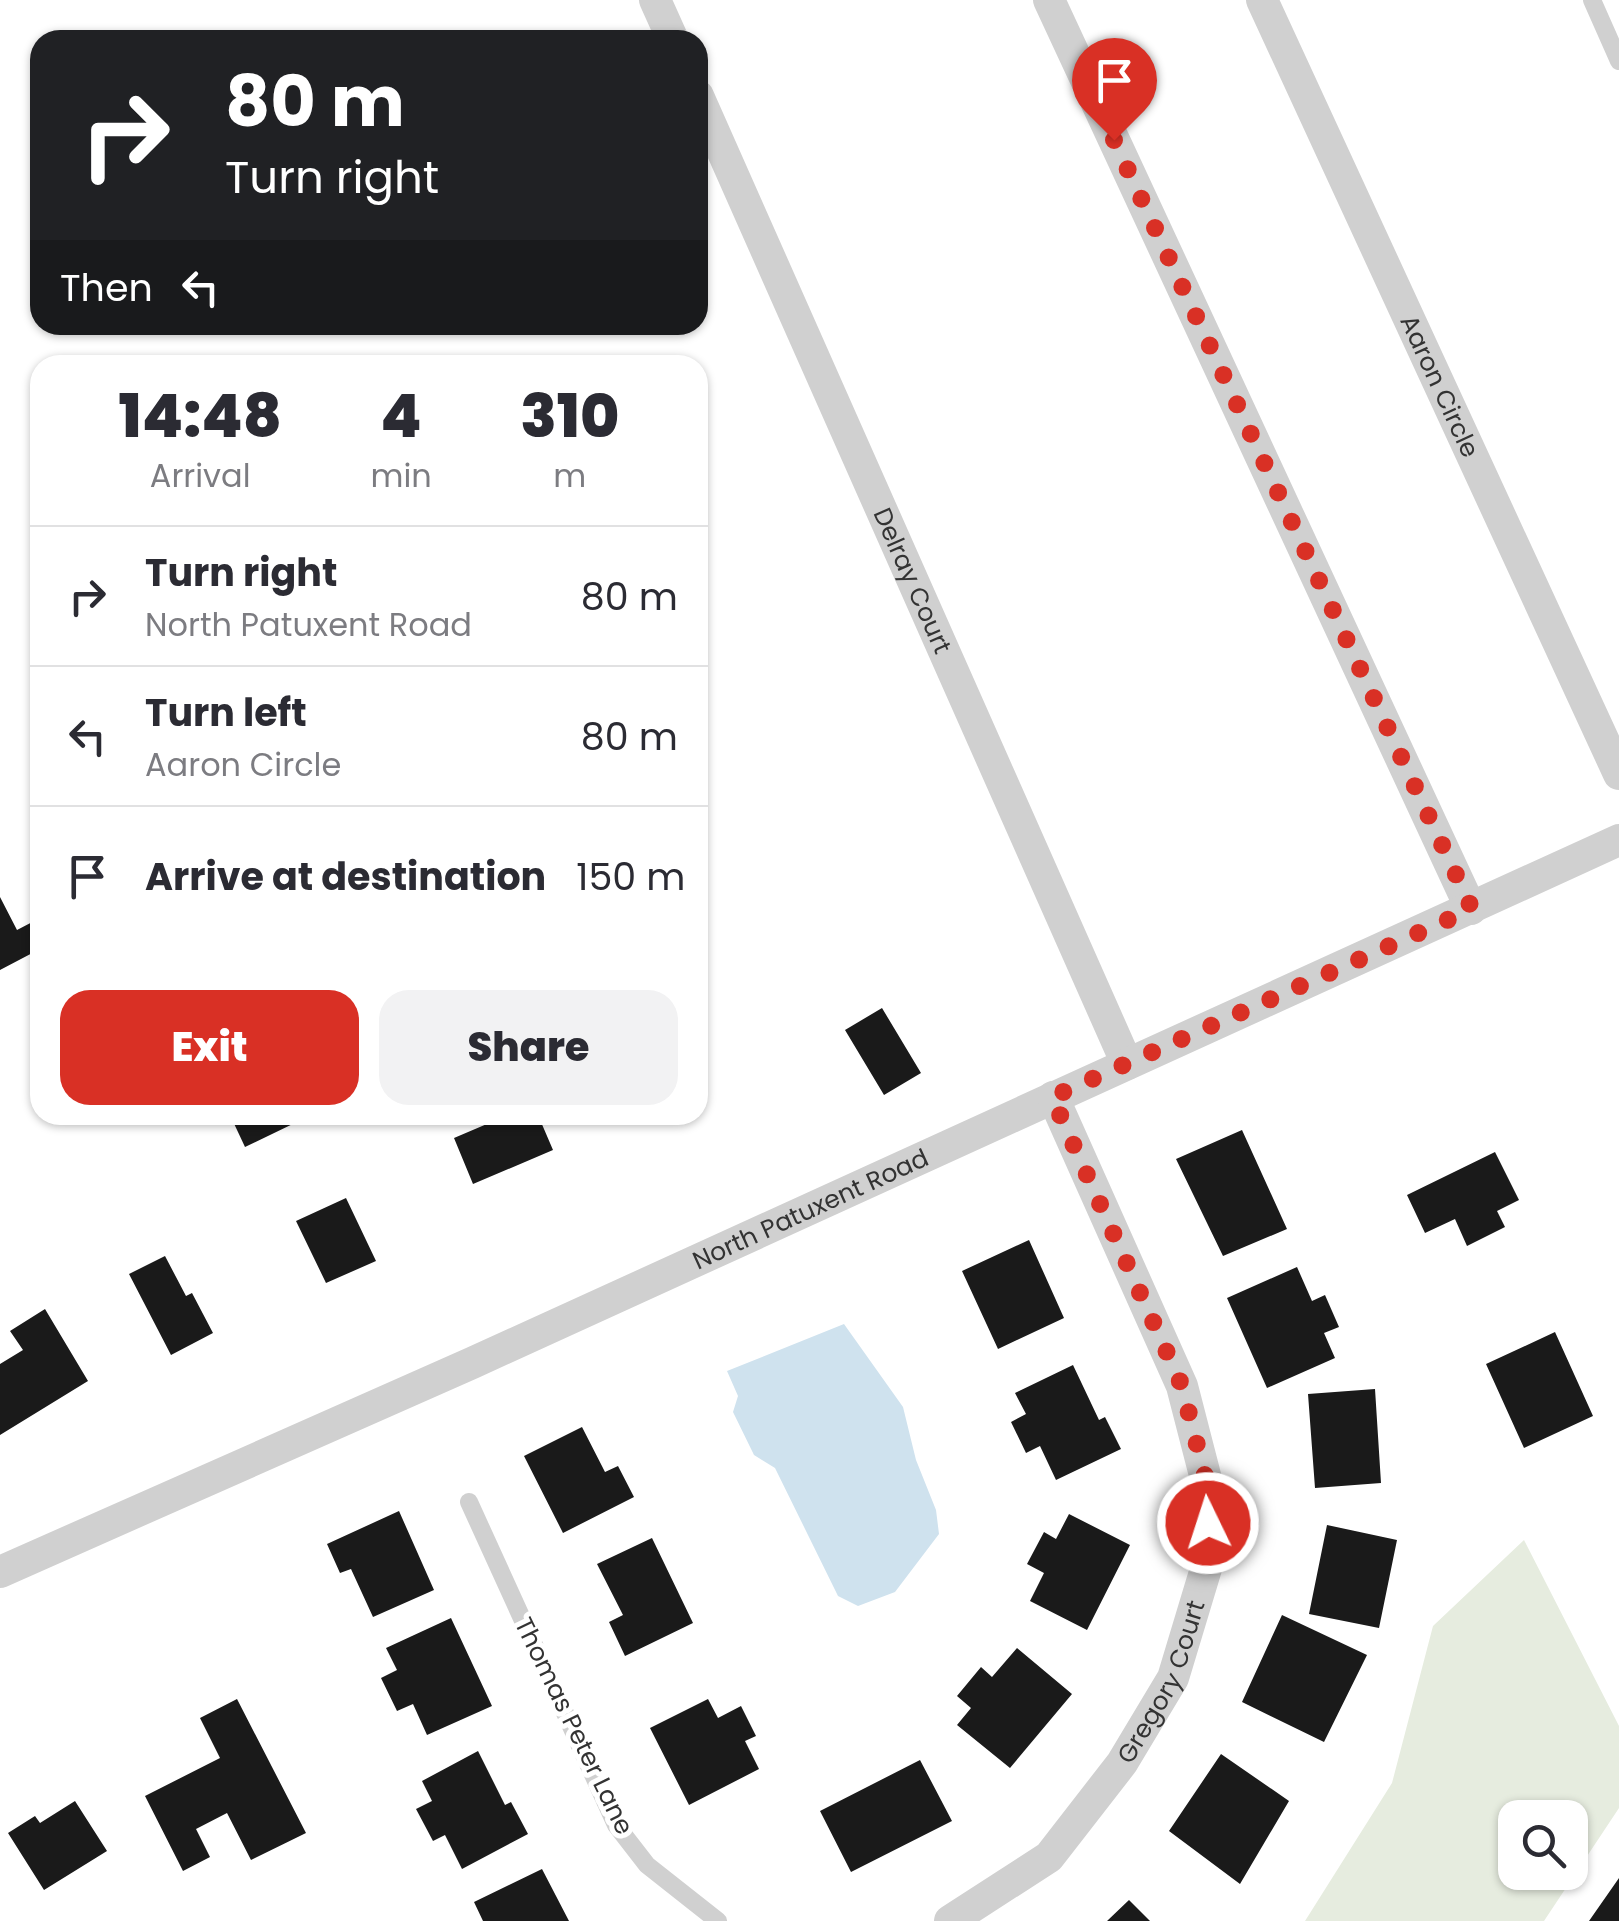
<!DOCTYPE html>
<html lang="en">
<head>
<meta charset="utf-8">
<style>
  body { margin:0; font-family:Poppins,sans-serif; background:#f2f2f3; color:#2b2b33; height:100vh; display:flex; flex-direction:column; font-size:38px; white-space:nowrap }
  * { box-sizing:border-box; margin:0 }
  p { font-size:32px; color:#7c7c81 }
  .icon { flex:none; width:55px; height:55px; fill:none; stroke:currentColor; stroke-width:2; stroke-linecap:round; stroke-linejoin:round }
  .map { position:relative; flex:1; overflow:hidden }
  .panel { position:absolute; left:30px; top:355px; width:678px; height:770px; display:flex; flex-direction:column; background:#fff; border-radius:30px; box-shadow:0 2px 8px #0004 }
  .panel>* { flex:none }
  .top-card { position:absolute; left:30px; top:30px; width:678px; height:305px; border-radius:30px; box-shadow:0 2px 8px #0004; background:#202124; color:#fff; overflow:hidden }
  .fabs { position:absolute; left:1498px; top:1800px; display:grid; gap:20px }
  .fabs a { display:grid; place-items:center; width:90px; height:90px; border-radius:20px; background:#fff; box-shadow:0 2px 8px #0004; font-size:50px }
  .pin { position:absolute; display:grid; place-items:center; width:85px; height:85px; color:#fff; margin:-102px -42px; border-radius:50% 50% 50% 0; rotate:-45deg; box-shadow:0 0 10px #0007 }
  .pin .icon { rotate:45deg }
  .me { position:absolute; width:110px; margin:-55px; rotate:356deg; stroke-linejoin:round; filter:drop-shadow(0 0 8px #0008) }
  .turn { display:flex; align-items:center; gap:35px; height:210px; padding:0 30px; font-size:45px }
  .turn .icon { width:130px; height:130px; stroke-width:2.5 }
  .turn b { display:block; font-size:70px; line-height:85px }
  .then { display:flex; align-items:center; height:95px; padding:0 30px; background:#0003; gap:20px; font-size:38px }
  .eta { display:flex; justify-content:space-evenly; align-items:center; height:170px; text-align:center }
  .eta b { font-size:60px; font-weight:800; line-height:70px }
  .primary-button { display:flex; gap:20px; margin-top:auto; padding:20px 30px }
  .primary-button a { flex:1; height:115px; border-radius:30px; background:#d93025; color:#fff; font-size:40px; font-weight:800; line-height:115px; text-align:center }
  .primary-button a+a { background:#f2f2f3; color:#2b2b33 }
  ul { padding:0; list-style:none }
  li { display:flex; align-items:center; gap:30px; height:140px; padding:0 30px; border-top:2px solid #e1e1e2 }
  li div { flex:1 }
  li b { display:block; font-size:38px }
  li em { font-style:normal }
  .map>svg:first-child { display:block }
  .green { fill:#e6ecdf; fill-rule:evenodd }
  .water { fill:#cfe2ee }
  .building { fill:#1a1a1a }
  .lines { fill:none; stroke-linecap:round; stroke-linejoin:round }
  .lane { stroke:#d0d0d0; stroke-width:18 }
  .street { stroke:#d0d0d0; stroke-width:32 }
  .route { stroke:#d93025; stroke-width:18; stroke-dasharray:0 32.4 }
  .labels { text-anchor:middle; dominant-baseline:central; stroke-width:10; stroke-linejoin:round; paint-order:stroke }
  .street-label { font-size:25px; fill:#333; stroke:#fff }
</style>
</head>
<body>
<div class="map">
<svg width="1619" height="1921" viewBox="0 0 1619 1921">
  <rect width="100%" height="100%" fill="#fff"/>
  <path class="green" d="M1524,1540L1619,1726V1808L1544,1921H1305L1392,1783L1433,1626ZM1515,1818H1570V1872H1515Z"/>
  <path class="water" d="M844,1324L903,1407L916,1460L936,1510L939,1534L895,1592L858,1606L838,1596L775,1468L754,1455L733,1412L738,1396L727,1371Z"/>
  <path class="building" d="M0,897L17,930L40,918V949L0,970Z
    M882,1008L921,1073L884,1095L845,1030Z
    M230,1115H298L301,1120L245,1147Z
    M508,1115H538L553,1150L473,1184L454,1138Z
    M1242,1130L1287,1229L1223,1256L1176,1159Z
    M1495,1152L1519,1200L1497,1211L1505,1227L1467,1246L1455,1219L1425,1233L1407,1195Z
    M346,1198L376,1261L326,1283L296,1221Z
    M1029,1240L1064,1318L998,1349L962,1271Z
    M165,1256L186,1296L192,1293L213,1333L171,1355L129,1274Z
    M1297,1267L1312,1301L1325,1295L1339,1327L1324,1333L1335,1358L1267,1388L1227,1298Z
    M45,1309L88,1381L0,1435V1364L23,1350L10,1331Z
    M1555,1332L1593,1416L1524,1448L1486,1364Z
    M1073,1365L1099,1420L1105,1417L1121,1449L1056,1480L1040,1446L1026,1453L1011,1422L1026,1414L1015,1393Z
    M1375,1389L1381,1483L1315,1488L1308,1394Z
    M582,1427L605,1472L618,1466L634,1497L563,1533L524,1456Z
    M399,1511L434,1590L373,1617L351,1569L340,1573L327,1544Z
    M1069,1514L1130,1545L1087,1630L1030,1601L1044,1573L1027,1564L1044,1532L1056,1539Z
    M1327,1525L1397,1540L1379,1628L1309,1614Z
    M652,1538L693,1623L625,1656L609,1622L623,1615L597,1564Z
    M1282,1615L1367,1655L1324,1742L1242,1702Z
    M451,1618L492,1706L427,1735L413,1704L397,1711L381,1678L397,1670L386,1648Z
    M1017,1648L1072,1694L1010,1768L957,1725L971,1708L957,1696L981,1667L992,1677Z
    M237,1699L306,1833L251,1860L227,1813L196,1829L210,1857L183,1871L145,1796L220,1758L200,1718Z
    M708,1699L718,1718L741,1706L756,1736L745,1741L759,1769L689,1805L650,1728Z
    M478,1751L505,1805L511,1802L528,1834L462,1869L445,1835L433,1841L416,1809L432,1801L422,1781Z
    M1221,1754L1289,1801L1240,1884L1169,1831Z
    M920,1760L952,1821L851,1872L820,1811Z
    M75,1801L107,1851L44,1890L8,1833L35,1816L40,1823Z
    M542,1869L569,1921H483L474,1902Z
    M1619,1878V1921H1589Z
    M1129,1900L1150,1921H1107Z"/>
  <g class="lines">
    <path class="lane" d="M1592,0L1619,61
      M469,1502L616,1825L647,1865L718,1921"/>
    <g class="street">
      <path d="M655,0L673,40"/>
      <path d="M1049,0L1471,909"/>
      <path id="s1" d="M1262,0L1619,774"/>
      <path id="s2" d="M698,96L1127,1064"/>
      <path id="s3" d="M0,1572L472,1363L1619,840"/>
      <path id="s4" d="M950,1921L1049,1857L1122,1763L1173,1678L1208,1562L1207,1483L1182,1386L1053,1097"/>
    </g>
  </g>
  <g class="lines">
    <path class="route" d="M1114,140L1472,909L1052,1097L1182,1386L1207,1484L1208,1523"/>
  </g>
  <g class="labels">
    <g class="street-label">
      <text stroke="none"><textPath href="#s1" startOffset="425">Aaron Circle</textPath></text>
      <text stroke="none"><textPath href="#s2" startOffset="530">Delray Court</textPath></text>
      <text stroke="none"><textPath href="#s3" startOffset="888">North Patuxent Road</textPath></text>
      <text stroke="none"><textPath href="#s4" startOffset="328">Gregory Court</textPath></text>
      <text transform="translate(574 1726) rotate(64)">Thomas Peter Lane</text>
    </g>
  </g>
</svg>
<div class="fabs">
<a><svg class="icon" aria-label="search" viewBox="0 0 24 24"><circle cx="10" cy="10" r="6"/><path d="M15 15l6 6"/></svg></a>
</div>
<div class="pin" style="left:1114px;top:140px;background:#d93025"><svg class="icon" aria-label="arrive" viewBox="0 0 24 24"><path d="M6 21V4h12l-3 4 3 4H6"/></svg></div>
<svg class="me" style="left:1208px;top:1523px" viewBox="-20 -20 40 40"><circle r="17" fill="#d93025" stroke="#fff" stroke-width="3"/><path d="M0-11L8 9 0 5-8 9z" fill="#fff"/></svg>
<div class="top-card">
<div class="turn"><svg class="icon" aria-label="right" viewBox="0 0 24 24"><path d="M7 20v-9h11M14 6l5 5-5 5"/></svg><div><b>80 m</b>Turn right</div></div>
<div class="then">Then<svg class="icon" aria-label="left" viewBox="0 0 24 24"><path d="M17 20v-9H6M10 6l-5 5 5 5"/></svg></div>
</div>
<section class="panel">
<div class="eta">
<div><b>14:48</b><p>Arrival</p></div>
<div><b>4</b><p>min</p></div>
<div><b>310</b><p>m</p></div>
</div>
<ul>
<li><svg class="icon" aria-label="right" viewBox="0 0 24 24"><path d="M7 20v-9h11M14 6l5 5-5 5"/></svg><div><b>Turn right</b><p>North Patuxent Road</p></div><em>80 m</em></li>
<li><svg class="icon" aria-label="left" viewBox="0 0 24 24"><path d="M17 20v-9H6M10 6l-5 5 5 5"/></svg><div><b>Turn left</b><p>Aaron Circle</p></div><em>80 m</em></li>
<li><svg class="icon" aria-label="arrive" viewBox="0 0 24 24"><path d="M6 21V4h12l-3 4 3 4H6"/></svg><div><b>Arrive at destination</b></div><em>150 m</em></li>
</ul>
<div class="primary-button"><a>Exit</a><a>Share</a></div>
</section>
</div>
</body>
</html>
